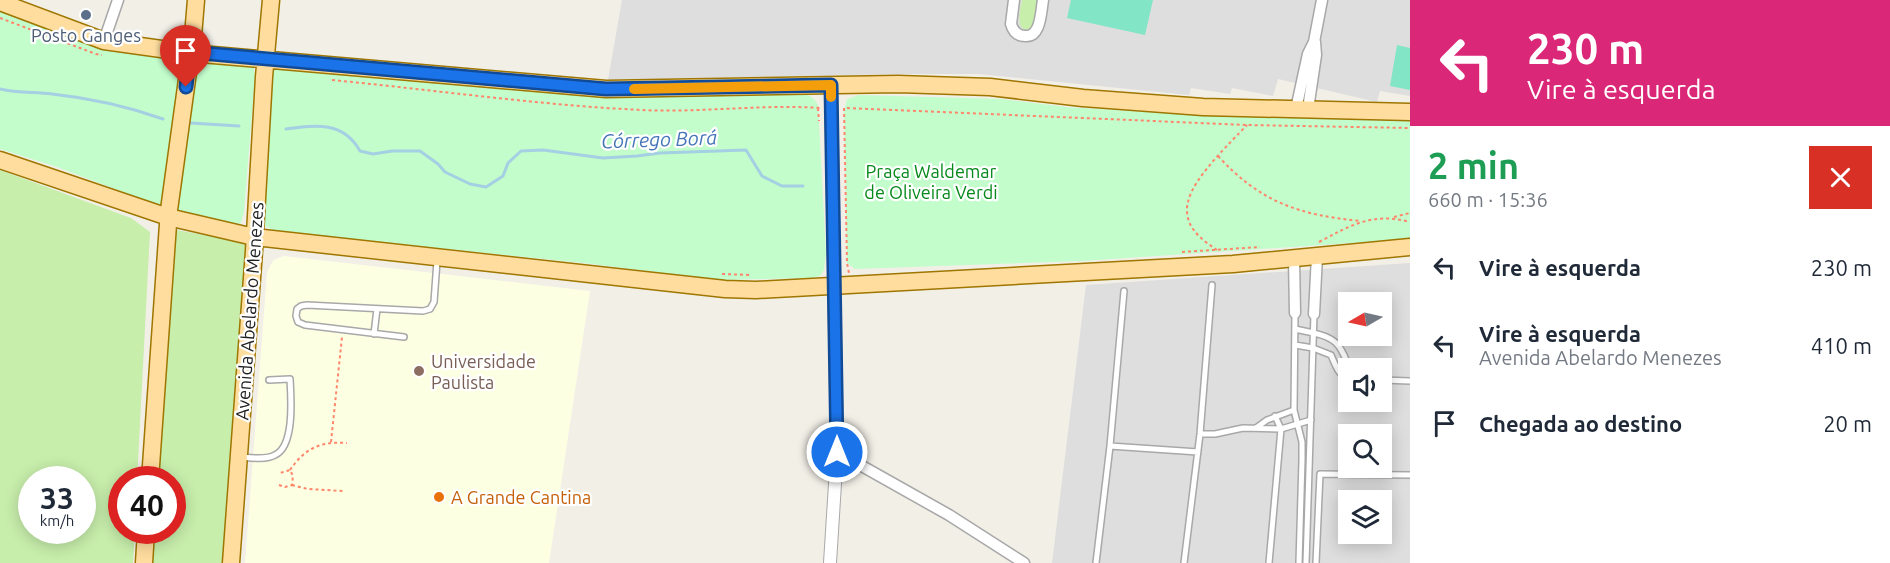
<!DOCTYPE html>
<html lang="pt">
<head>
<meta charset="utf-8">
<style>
  body { margin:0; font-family:Ubuntu,sans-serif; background:#f2f2f3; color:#1f2937; height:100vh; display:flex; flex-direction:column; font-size:22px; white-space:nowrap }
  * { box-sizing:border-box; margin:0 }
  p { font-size:20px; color:#747a83 }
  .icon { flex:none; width:33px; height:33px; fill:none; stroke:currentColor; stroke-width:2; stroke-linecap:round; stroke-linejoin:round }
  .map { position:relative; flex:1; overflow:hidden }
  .side { display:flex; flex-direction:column; background:#fff; width:480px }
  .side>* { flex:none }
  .banner { background:#db2777; color:#fff; overflow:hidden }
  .needle { width:39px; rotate:261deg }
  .fabs { position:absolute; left:1338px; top:292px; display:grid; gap:12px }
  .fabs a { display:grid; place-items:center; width:54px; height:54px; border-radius:0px; background:#fff; box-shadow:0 3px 15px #0003; font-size:30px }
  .speed { position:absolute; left:18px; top:466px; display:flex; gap:12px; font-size:30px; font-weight:700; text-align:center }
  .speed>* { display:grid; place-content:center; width:78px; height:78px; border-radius:50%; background:#fff; box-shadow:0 3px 15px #0003; line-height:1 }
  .speed small { font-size:15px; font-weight:400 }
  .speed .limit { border:9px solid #d22; background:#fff; color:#111 }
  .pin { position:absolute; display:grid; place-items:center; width:51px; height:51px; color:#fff; margin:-62px -26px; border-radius:50% 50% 50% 0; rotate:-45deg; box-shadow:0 0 6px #0007 }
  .pin .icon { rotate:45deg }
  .me { position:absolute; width:66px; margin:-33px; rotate:0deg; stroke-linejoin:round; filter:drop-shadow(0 0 4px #0008) }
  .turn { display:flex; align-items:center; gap:21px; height:126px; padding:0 18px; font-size:27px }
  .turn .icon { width:78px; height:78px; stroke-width:2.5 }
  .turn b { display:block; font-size:42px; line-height:51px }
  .round { display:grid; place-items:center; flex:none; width:63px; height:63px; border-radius:0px; background:#f2f2f3 }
  .overview { display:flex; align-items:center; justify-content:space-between; height:102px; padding:0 18px }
  h1 { font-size:36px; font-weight:700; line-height:45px; color:#1e9e55 }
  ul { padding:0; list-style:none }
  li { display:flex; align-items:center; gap:18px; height:78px; padding:0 18px }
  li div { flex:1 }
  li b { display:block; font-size:22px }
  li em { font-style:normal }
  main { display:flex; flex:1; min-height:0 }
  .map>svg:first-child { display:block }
  .residential { fill:#dfdede; fill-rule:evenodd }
  .education { fill:#fdffe3 }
  .grass { fill:#c7eeab; fill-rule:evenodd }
  .park { fill:#c3fdcc }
  .pitch { fill:#81e5c6 }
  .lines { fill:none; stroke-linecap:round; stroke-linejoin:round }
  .stream { stroke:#a5cfe2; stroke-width:3 }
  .service-casing { stroke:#a8a8a8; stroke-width:8 }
  .minor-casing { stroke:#a8a8a8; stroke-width:13 }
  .tertiary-casing { stroke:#a8a8a8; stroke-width:14 }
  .primary-casing { stroke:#9e7600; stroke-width:19 }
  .path { stroke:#ff856b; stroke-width:2; stroke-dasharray:3 3; stroke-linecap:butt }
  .service { stroke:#fff; stroke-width:5 }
  .minor { stroke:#fff; stroke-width:10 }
  .tertiary { stroke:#fff; stroke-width:12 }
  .primary { stroke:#ffdd9f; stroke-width:16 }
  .route-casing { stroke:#114b97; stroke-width:15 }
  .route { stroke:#1a73e8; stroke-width:10 }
  .slow { stroke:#f59e0b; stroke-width:10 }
  .service-dot { fill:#5c6f8a; stroke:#fff; stroke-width:2 }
  .education-dot { fill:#8d6e63; stroke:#fff; stroke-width:2 }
  .food-dot { fill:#e8710a; stroke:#fff; stroke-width:2 }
  .labels { text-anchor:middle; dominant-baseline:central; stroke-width:4.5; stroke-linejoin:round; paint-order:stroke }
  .service-label { font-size:18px; fill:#4e5e75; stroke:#fff }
  .park-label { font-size:18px; fill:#05891a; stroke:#fff }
  .street-label { font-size:18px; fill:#212121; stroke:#fff }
  .education-label { font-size:18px; fill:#785e54; stroke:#fff; text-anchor:start }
  .food-label { font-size:18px; fill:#c56008; stroke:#fff; text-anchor:start }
  .water-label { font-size:20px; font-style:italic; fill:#4676b8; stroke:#fff }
</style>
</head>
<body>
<main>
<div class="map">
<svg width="1410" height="563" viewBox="0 0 1410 563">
  <rect width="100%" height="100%" fill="#f2efe7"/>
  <path class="residential" d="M622,0H1410V96L1380,91L1377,102L1278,79L1273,96L1232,88L1230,94L1191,88L1189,95L978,74H900L608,80Z
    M1410,263V563H1052L1086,285ZM1348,303H1382V336H1348ZM1348,369H1382V402H1348ZM1348,435H1382V468H1348ZM1348,501H1382V534H1348Z"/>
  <path class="education" d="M284,256L590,291L549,563H245L267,273L271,264L274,260Z"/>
  <path class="grass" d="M1022,0H1038L1035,26C1013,39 1020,10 1022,0Z
    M0,170L131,218L150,232L137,480H122V531H135L133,563H0ZM32,480H82V531H32Z
    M171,229L247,243L225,563H150L152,531H172V480H156Z"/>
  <path class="park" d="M0,7L75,36L253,64L255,75L244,212L241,223L233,225L149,202L57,167L0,149Z
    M276,66L800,93C809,95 814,97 818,105L826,253L824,270L820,276L812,278L719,280L583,263L275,231L261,224L272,70Z
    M859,95L1001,99L1066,107L1178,114L1410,119V239L1082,261L855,269L847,263L844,111L847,99Z"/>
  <path class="pitch" d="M1071,0H1153L1145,35L1067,18Z
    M1397,45L1410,48V90L1390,86Z"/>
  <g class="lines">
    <path class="stream" d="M0,89C17,93 34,92 52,94C90,98 126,106 163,119
      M191,123L239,126
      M286,129C316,125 343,121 360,151L373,154L392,151H420L438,164L445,172L470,184L486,187L503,176L508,163L521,151L543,150L603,158L637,156L660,153L746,150L762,176L782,186H803"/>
    <g class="service-casing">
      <path id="service" d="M1295,313L1294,410L1302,442V460L1299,563
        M1295,329C1308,332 1327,334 1336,343C1343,349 1346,361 1350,369
        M374,334L377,309
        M404,337L305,325L298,322L296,316L297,309L301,306L307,305L423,311L430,309L434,302L437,261
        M1295,345L1313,348L1331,355C1335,364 1338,375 1348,379
        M1382,380L1410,381
        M1256,428L1267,420L1294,410
        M1200,434H1215L1243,428L1281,429L1311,420
        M1110,446L1198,452
        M243,457C252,458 266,460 275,455C295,446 291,397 290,379L269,380
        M1096,563L1110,446L1124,291
        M1184,563L1200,434L1212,285
        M1269,563L1281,429L1275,416
        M1306,563L1314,314
        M1316,563L1320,474L1410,475"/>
    </g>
    <g class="minor-casing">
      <path id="minor" d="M1014,0L1011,24C1013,31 1017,36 1025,36C1041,38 1041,11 1043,0
        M104,41L118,0
        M1296,109L1308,54L1314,42L1322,0
        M1308,109L1316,55L1315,42
        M1294,259L1295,313
        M1314,314L1317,256
        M837,452L949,515L1024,563"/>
    </g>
    <g class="tertiary-casing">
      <path id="tertiary" d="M830,563L837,452L831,85"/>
    </g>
    <g class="primary-casing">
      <path id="primary" d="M0,2L104,41L190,53L606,89L898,84L990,87L1083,98L1203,107L1410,112
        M0,160L168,217L254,237L725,289L756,290L1233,264L1410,247
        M150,480L169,210L193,36L196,0
        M144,563L146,531
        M231,563L254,251L264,77L271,0"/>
    </g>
    <path class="path" d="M0,18L96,54L102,55
      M332,80C435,90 538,105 641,110C701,113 760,104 820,108
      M818,108L819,121
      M844,108L847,263L849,273
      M847,108L1247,125L1410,128
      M1218,156C1260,202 1299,215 1360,221
      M1394,217L1410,213
      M1319,242C1351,225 1373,212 1410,222
      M1217,250C1207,243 1196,236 1190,224C1187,218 1186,208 1188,202C1193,178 1230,143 1247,125
      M1182,252L1260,247
      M722,274L752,275
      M331,442L342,337
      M290,470C305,448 321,441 347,443
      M279,485L285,487L292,485L293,476L290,470L280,473
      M292,485L308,489L343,491"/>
    <use href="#service" class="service"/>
    <use href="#minor" class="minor"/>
    <use href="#tertiary" class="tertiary"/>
    <use href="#primary" class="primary"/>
  </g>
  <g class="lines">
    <g class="route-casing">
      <path id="route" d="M186,87L190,52L606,89L831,85L837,452"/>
    </g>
    <use href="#route" class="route"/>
    <path class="slow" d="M634,89L831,85V97"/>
  </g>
  <circle class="service-dot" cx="86" cy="15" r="6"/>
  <circle class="education-dot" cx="419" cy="371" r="6"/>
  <circle class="food-dot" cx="439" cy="497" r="6"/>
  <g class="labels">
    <g class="service-label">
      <text x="86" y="35">Posto Ganges</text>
    </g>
    <g class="park-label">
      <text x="931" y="171">Praça Waldemar<tspan x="931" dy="21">de Oliveira Verdi</tspan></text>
    </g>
    <g class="street-label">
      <text transform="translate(249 311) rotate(-86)">Avenida Abelardo Menezes</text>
    </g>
    <g class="education-label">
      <text x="431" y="361">Universidade<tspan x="431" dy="21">Paulista</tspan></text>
    </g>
    <g class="food-label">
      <text x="451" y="497">A Grande Cantina</text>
    </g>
    <g class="water-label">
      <text transform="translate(659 139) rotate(-2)">Córrego Borá</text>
    </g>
  </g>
</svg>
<div class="fabs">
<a><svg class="needle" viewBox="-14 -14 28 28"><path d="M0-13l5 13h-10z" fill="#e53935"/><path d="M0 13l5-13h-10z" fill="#747a83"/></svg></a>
<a><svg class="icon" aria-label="sound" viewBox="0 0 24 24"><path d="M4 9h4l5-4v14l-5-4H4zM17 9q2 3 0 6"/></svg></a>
<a><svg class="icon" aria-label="search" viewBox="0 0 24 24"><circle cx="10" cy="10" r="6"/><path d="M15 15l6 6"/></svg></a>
<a><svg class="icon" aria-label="layers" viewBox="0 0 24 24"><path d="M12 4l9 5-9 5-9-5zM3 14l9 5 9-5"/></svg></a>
</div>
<div class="speed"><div>33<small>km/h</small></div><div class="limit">40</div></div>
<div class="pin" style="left:186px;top:87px;background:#d93025"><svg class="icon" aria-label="arrive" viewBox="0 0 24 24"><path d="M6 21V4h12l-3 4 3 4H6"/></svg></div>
<svg class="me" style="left:837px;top:452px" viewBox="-20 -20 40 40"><circle r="17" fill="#1a73e8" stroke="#fff" stroke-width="3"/><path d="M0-11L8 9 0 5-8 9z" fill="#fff"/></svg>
</div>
<section class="side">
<div class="banner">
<div class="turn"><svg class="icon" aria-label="left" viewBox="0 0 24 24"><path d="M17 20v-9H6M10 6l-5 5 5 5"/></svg><div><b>230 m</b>Vire à esquerda</div></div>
</div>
<div class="overview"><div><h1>2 min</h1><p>660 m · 15:36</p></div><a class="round" style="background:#d93025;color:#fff"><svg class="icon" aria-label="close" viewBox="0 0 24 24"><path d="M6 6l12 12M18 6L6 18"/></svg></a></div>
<ul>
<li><svg class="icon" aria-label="left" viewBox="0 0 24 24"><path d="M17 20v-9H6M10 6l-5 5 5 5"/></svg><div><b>Vire à esquerda</b></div><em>230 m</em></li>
<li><svg class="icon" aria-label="left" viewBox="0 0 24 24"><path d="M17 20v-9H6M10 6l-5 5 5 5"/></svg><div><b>Vire à esquerda</b><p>Avenida Abelardo Menezes</p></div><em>410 m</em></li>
<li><svg class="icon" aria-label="arrive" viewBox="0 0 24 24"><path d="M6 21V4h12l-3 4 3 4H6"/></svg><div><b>Chegada ao destino</b></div><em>20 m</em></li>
</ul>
</section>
</main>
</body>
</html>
